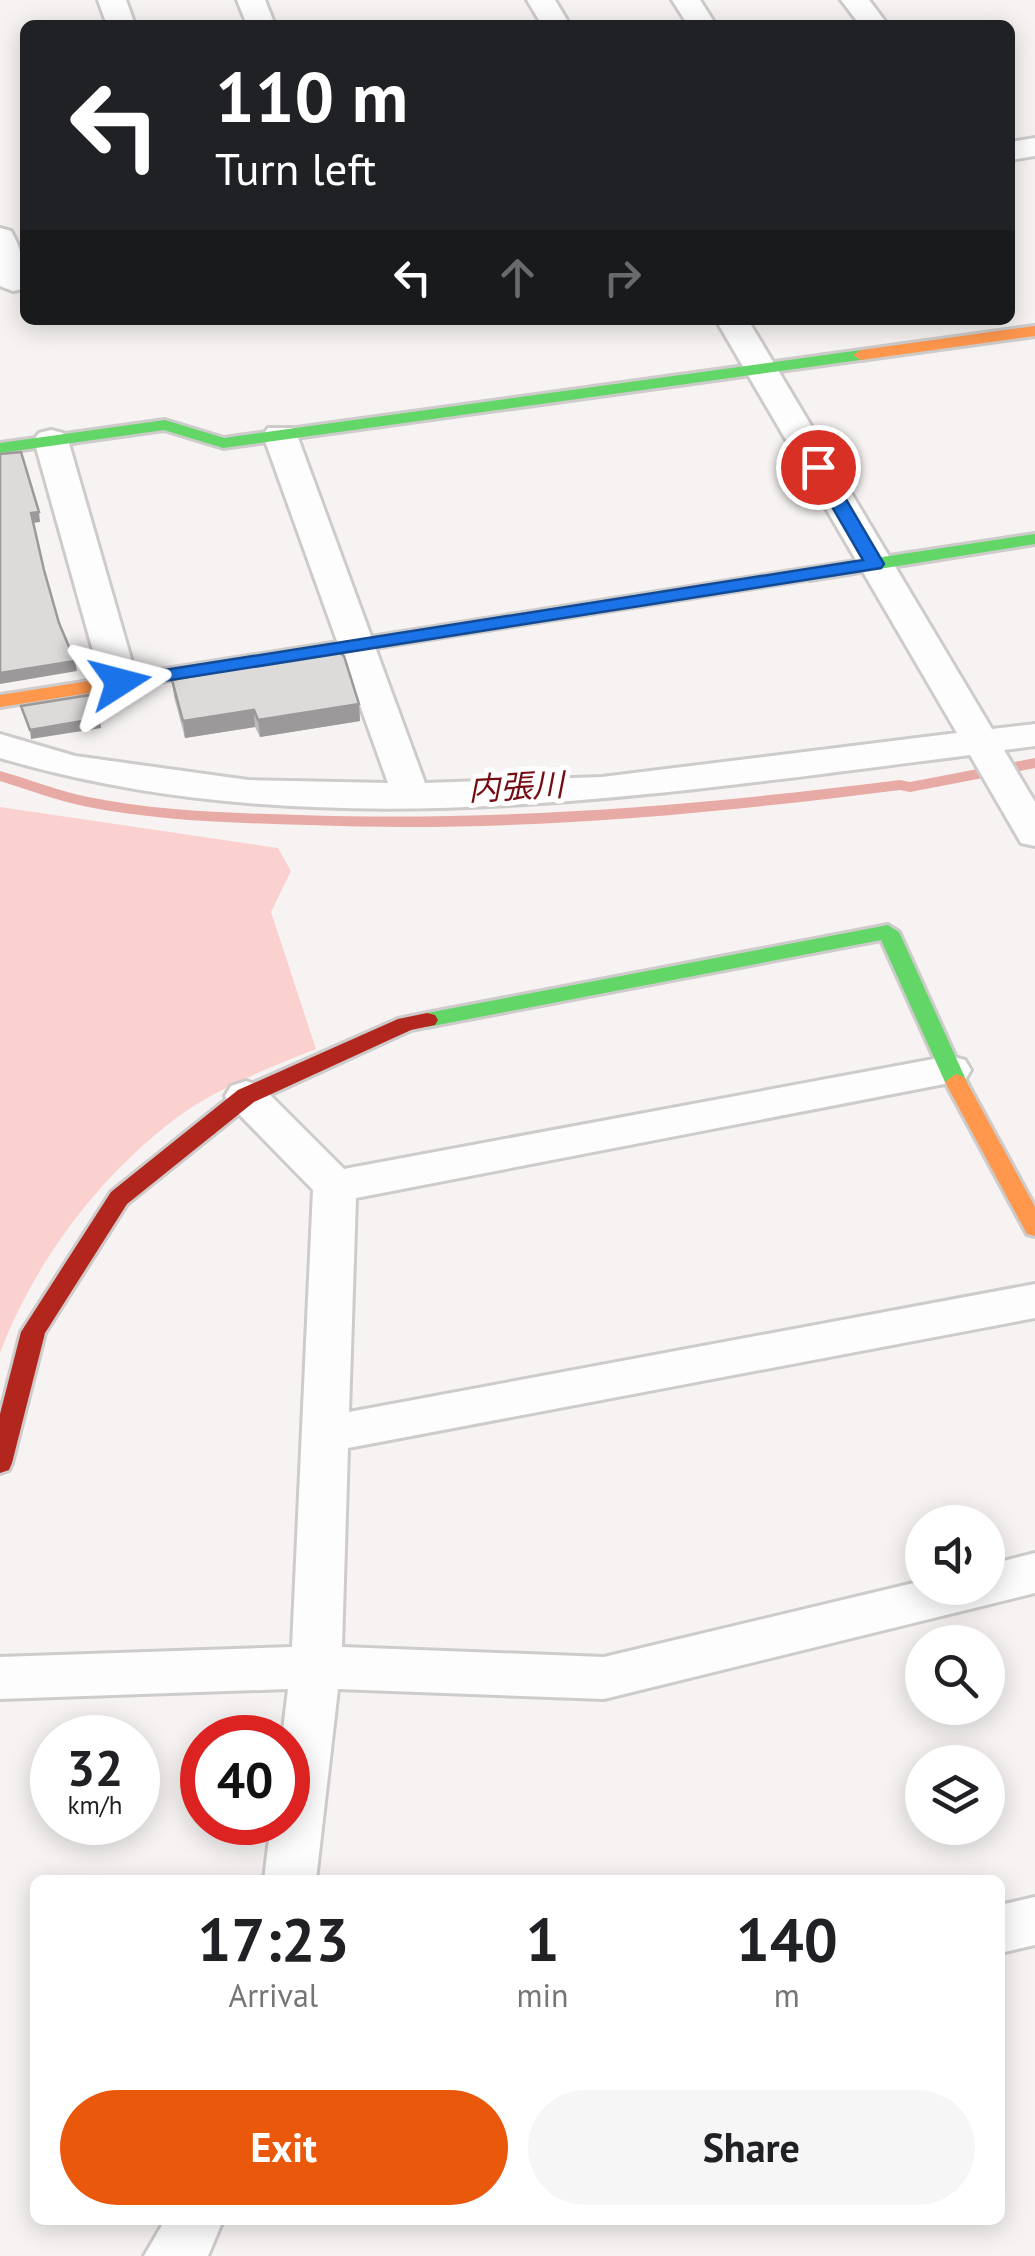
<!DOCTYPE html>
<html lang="en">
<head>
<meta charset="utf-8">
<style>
  body { margin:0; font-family:"PT Sans","Noto Sans JP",sans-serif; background:#f6f6f6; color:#202124; height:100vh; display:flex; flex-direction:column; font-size:38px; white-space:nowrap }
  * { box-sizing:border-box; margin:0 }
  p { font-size:32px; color:#757577 }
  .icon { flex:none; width:55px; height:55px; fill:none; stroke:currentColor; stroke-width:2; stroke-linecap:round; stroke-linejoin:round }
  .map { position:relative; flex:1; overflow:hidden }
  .panel { position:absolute; left:30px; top:1875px; width:975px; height:350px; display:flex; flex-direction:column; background:#fff; border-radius:15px; box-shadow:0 5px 25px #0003 }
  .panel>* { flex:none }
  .hud { position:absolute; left:20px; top:20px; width:995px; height:305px; border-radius:15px; box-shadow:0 5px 25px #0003; background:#202124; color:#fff; overflow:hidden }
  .fabs { position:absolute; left:905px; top:1505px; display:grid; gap:20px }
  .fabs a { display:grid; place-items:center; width:100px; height:100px; border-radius:50%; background:#fff; box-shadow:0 5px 25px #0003; font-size:50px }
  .speed { position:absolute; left:30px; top:1715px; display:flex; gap:20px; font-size:50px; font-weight:700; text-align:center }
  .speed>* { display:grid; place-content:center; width:130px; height:130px; border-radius:50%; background:#fff; box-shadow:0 5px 25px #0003; line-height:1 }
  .speed small { font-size:25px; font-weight:400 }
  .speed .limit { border:15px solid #d22; background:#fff; color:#111 }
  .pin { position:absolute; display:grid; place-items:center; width:85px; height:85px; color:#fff; margin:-42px; border:5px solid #fff; border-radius:50%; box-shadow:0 2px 10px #0007 }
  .me { position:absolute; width:110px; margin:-55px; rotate:81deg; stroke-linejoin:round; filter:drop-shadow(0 0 8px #0008) }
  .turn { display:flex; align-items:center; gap:35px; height:210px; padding:0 30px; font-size:45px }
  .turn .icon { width:130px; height:130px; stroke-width:2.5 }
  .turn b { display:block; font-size:70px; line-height:85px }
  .lanes { display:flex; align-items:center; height:95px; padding:0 30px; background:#0003; justify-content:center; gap:50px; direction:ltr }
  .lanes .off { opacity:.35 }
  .eta { display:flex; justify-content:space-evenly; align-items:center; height:170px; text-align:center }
  .eta b { font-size:60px; font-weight:700; line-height:70px }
  .button { display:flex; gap:20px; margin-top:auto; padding:20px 30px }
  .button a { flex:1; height:115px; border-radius:60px; background:#ea580c; color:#fff; font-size:40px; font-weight:700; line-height:115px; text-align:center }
  .button a+a { background:#f6f6f6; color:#202124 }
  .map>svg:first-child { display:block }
  .green { fill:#fad1ce }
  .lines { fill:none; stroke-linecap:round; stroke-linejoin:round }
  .stream { fill:#e8aaa5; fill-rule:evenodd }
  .street-casing { stroke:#cecbcb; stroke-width:6 }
  .fast-casing { stroke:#cecbcb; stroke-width:6 }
  .slow-casing { stroke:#cecbcb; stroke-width:6 }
  .jam-casing { stroke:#cecbcb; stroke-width:6 }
  .street { fill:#fefdfd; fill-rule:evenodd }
  .fast { fill:#63d668; fill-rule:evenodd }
  .slow { fill:#ff974d; fill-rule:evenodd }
  .jam { fill:#b3261e; fill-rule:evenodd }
  .wall { fill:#bebbbb }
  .shaded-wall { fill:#9b9999 }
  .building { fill:#dddada; stroke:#9b9999; stroke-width:2.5 }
  .route { fill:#1a73e8; stroke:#114b97; stroke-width:2.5 }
  .labels { text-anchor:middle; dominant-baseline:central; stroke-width:10; stroke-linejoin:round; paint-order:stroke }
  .water-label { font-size:32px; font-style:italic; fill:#760c13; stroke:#fff }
</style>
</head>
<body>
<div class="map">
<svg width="1035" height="2256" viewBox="0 0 1035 2256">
  <rect width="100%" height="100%" fill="#f7f3f3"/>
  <path class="green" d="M0,807L278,848L291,871L271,912L316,1049C266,1069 208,1091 166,1126C93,1184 33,1266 0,1353Z"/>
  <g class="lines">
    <path class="stream" d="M1035,758V768L910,792L900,790C703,815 506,833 308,825C235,823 160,821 88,807C58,801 29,790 0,781V771C29,779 58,791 88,797C157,811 229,813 300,815C501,822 701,805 900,780L910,782Z"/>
    <g class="street-casing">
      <path id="street" d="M98,0H126L135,25H107Z
        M237,0H265L275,25H247Z
        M527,0H555L570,25H542Z
        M672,0H700L716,25H688Z
        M841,0H869L888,25H860Z
        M1035,138V156L1010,160V142Z
        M0,228L11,231C21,247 26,270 24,289L13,291L0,286Z
        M716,320H748L992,729L1035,724V746L1004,750L1035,802V846L1021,843L970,755C650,795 315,851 0,758V734L75,756L248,780L388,783L263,435L268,428H292L297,435L425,783L602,777L957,733Z
        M51,430L63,433L68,440L138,683L133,691L120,694L107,691L102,683L34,440L39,433Z
        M950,1056L965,1060L971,1070L965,1080L356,1198L349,1412L1035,1284V1318L348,1448L342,1647L604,1657L922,1581V1588H988V1565L1035,1553V1593L604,1699L338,1689L316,1880H264L271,1822H288V1738H282L288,1689L0,1699V1657L292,1647L313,1190L231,1106L225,1096L231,1086L246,1081L261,1086L344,1169Z
        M1035,1897V1945L1000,1953V1905Z
        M165,2220H223L208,2256H144Z"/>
    </g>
    <g class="fast-casing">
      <path id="fast" d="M861,350L867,351V359L223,448L164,430L0,453V443L165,420L224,438Z
        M1035,534V544L810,580L801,574L810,568Z
        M888,925L899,932L967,1082L964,1087L956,1090L945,1082L881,940L427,1027L416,1020L427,1013Z"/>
    </g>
    <g class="slow-casing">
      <path id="slow" d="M1035,326V336L861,360L853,355L861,350Z
        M810,568L817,570V578L0,707V695Z
        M956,1074L964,1077L1035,1207V1236L1027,1234L945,1082Z"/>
    </g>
    <g class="jam-casing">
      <path id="jam" d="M427,1013L435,1015L438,1020L435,1025L411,1030L254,1102L127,1204L45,1333L12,1463L9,1470L0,1473V1414L21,1332L111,1192L238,1090L398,1019Z"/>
    </g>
    <use href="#street" class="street"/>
    <use href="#fast" class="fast"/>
    <use href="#slow" class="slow"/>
    <use href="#jam" class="jam"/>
  </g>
  <path class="wall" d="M172,680L359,704L360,721L260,737L255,727L185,738L174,697Z"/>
  <path class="shaded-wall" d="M39,512L40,522L32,523L31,513Z
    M75,661L77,671L0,684V673Z
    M359,704L360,721L260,737L258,720Z
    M254,710L255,727L185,738L183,721Z
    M100,718L101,728L31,739L30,730Z"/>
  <path class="building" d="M21,452L39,512L31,513L44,570L59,623L75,661L0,673V454Z
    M338,651L344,656L359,704L258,720L254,710L183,721L172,680Z
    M90,695L100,718L30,730L21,706Z"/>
  <path class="route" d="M818,462L827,467L884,564L881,568L120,688L110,682L120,677L863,560L809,467Z"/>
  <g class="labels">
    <g class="water-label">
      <text transform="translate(516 786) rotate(-3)">内張川</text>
    </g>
  </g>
</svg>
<div class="fabs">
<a><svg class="icon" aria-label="sound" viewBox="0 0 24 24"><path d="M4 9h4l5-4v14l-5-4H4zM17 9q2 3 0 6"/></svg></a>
<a><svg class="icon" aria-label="search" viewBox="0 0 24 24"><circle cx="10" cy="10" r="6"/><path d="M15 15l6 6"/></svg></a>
<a><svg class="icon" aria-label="layers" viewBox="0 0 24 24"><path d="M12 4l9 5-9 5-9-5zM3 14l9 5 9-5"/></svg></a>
</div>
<div class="speed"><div>32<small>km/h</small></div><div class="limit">40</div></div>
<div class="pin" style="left:818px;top:467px;background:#d93025"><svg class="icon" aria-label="arrive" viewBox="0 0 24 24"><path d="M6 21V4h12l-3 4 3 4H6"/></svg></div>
<svg class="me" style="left:120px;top:682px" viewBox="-20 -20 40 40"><path d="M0-17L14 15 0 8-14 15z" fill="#1a73e8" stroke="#fff" stroke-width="4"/></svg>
<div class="hud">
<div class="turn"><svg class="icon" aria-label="left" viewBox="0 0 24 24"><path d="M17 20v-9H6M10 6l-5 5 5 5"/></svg><div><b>110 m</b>Turn left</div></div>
<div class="lanes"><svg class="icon" aria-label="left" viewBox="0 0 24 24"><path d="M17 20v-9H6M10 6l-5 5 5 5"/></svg><svg class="icon off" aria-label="ahead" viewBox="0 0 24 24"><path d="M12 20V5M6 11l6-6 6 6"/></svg><svg class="icon off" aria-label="right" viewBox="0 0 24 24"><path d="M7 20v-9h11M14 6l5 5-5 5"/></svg></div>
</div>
<section class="panel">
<div class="eta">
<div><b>17:23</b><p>Arrival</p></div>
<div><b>1</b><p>min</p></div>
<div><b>140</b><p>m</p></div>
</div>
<div class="button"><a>Exit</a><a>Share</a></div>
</section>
</div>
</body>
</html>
